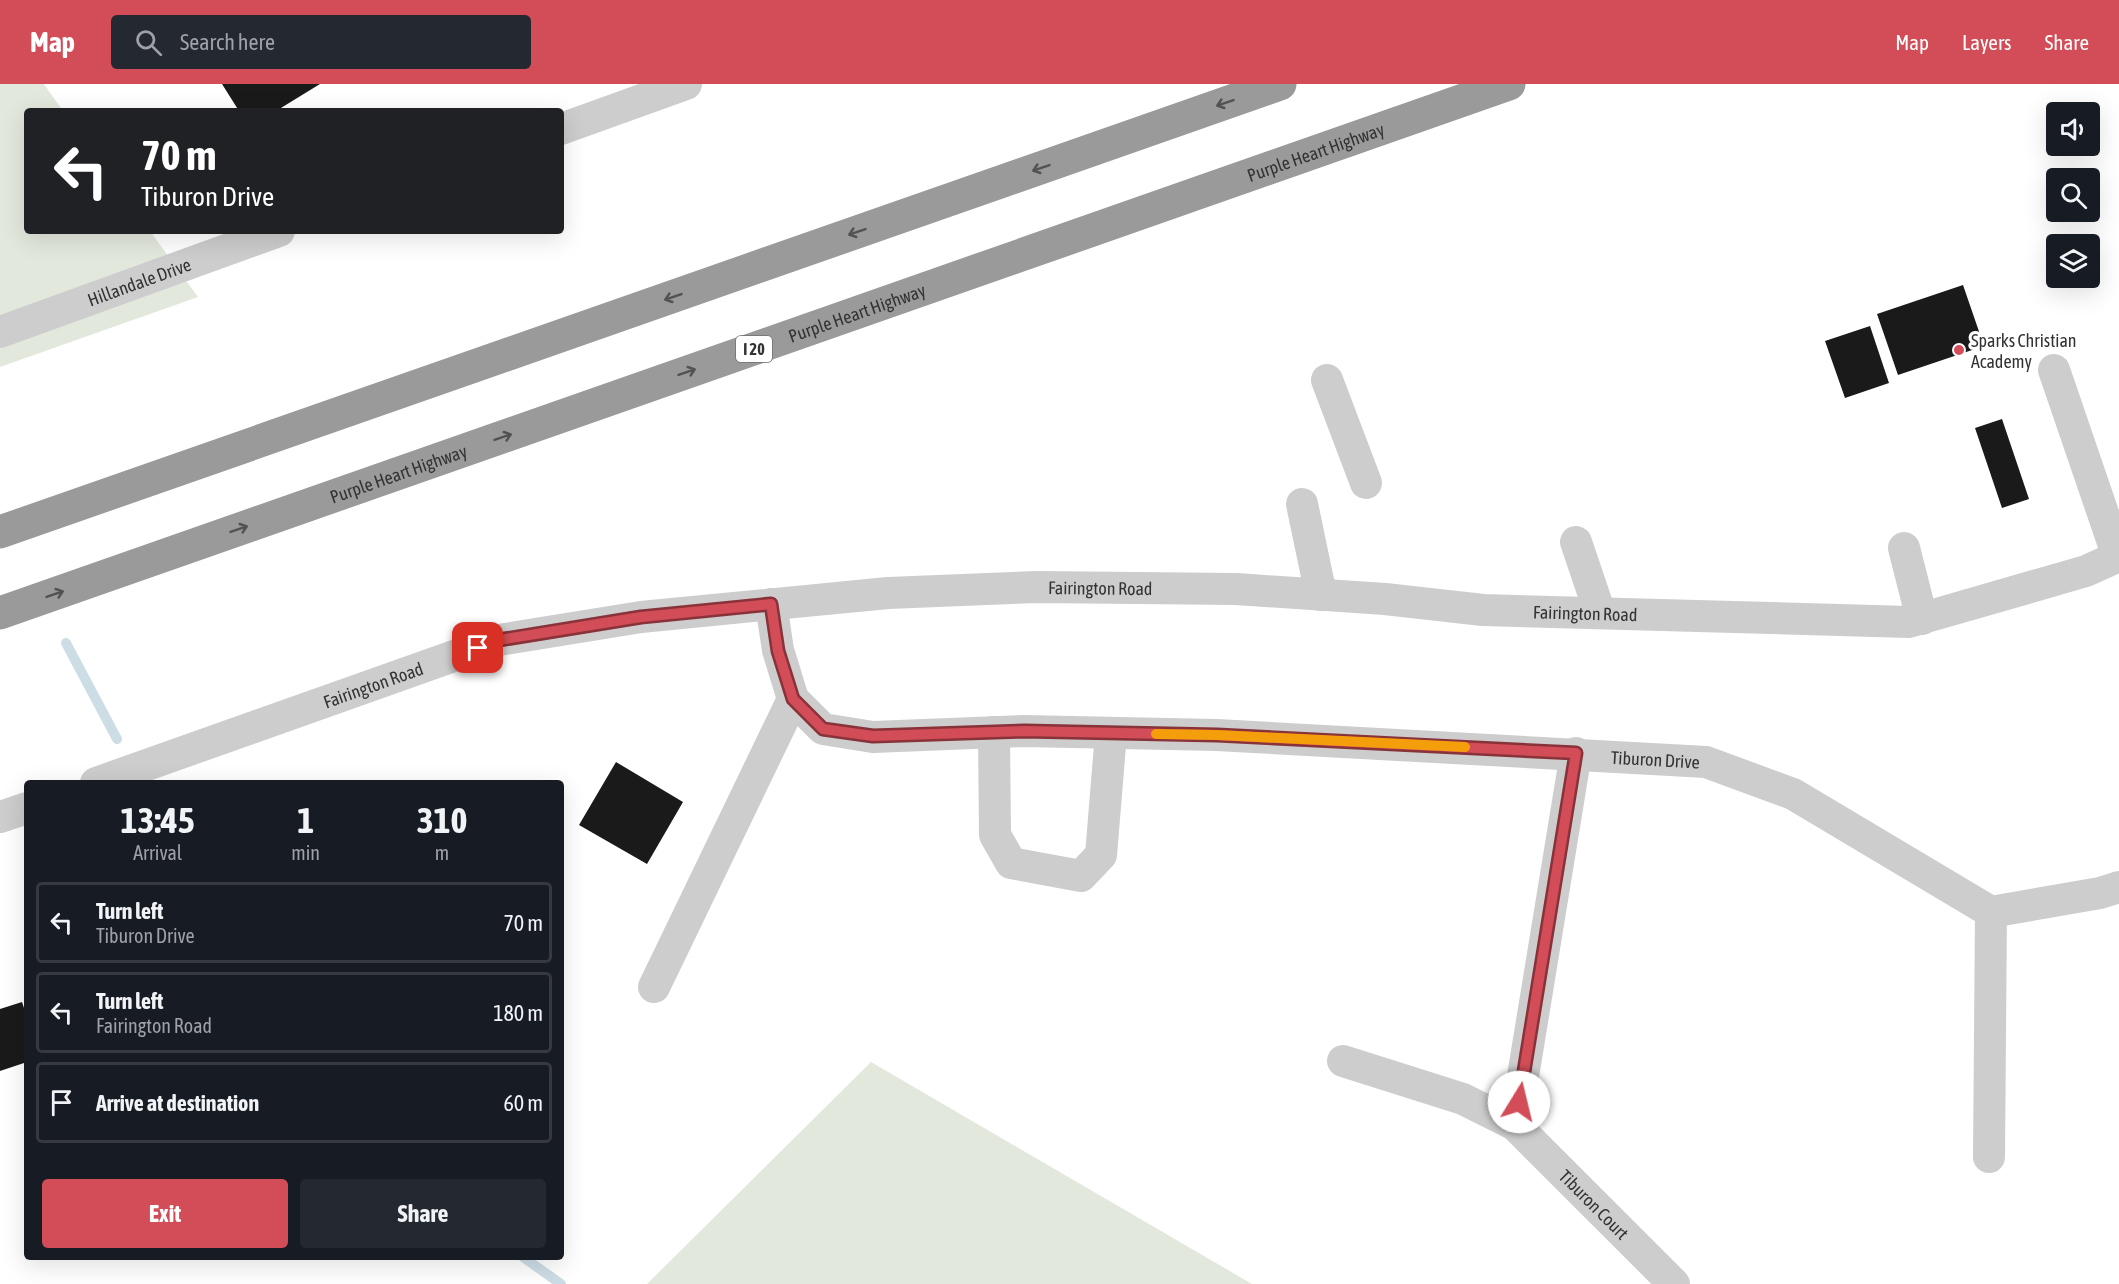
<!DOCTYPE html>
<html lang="en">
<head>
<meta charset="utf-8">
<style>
  body { margin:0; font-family:"Asap Condensed",sans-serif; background:#242831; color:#f1f3f6; height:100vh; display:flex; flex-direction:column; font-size:22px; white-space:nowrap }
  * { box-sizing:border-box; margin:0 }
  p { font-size:20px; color:#9ea1a6 }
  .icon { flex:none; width:33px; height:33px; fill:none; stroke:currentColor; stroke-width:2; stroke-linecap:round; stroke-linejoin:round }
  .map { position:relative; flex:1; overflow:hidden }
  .sheet { position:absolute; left:24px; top:696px; width:540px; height:480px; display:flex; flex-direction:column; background:#171b24; border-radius:6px; box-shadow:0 6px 24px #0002 }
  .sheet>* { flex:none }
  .banner { position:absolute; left:24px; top:24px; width:540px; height:126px; border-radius:6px; box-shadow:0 6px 24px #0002; background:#202124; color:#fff; overflow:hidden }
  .buttons { position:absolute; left:2046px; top:18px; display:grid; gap:12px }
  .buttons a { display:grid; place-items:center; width:54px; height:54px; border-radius:6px; background:#171b24; box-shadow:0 6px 24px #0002; font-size:30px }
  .pin { position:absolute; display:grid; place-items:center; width:51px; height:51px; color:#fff; margin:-26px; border-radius:12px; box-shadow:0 3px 9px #0006 }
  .me { position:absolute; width:66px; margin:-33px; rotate:9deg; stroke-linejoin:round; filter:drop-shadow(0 0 4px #0008) }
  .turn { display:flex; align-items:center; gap:21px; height:126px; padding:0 18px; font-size:27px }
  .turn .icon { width:78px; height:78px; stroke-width:2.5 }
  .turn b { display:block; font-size:42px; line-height:51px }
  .eta { display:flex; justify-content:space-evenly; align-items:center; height:102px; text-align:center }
  .eta b { font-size:36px; font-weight:700; line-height:42px }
  .primary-button { display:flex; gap:12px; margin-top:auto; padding:12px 18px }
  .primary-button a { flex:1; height:69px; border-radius:6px; background:#d24d57; color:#fff; font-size:24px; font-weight:700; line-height:69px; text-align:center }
  .primary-button a+a { background:#242831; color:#f1f3f6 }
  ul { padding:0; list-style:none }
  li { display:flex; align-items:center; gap:18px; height:81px; margin:0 12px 9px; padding:0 6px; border:3px solid #363941; border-radius:6px }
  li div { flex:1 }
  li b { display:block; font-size:22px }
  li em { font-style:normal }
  header { display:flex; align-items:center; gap:36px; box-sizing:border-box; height:84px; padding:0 30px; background:#d24d57; color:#fff }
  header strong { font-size:28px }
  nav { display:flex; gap:33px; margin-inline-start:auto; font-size:21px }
  .search { width:420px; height:54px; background:#242831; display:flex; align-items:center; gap:15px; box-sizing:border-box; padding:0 21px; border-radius:6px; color:#9ea1a6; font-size:22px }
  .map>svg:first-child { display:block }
  .green { fill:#e3e8dd }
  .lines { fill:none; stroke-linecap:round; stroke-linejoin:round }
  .stream { stroke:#cddde6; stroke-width:10 }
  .building { fill:#1a1a1a }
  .minor { stroke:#cdcdcd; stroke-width:32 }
  .highway { stroke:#9a9a9a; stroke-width:33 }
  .oneway { stroke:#525252 }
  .route-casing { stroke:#883239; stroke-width:15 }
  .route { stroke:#d24d57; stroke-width:10 }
  .slow { stroke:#f59e0b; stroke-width:10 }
  .poi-dot { fill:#d24d57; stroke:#fff; stroke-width:2 }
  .labels { text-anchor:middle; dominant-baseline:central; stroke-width:6; stroke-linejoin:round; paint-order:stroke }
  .shield { fill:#fff; stroke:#707070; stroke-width:1.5 }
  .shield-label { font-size:16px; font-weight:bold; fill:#333 }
  .street-label { font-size:18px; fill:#333; stroke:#fff }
  .poi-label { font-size:18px; fill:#333; stroke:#fff; text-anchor:start }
</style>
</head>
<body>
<header>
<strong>Map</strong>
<div class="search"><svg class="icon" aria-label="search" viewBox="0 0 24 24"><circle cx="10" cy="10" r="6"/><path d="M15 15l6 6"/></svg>Search here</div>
<nav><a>Map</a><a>Layers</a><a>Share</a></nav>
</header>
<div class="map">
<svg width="2119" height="1200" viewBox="0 0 2119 1200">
  <rect width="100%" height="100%" fill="#fff"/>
  <path class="green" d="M0,0H44L63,27H27V147H150L198,213L0,283Z
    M871,978L1252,1200H647Z"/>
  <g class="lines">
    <path class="stream" d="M66,559L117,655
      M523,1173L561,1200"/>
  </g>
  <path class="building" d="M222,0H320L276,27H239Z
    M1963,201L1984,262L1898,291L1877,230Z
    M1870,242L1889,299L1845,314L1825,257Z
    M2002,335L2029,415L2002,424L1975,344Z
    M616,678L683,718L647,780L579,741Z
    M22,918L27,933V978L0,987V925Z"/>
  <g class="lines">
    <g class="minor">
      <path d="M561,45L686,0"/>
      <path id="s1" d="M0,248L279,147"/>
      <path d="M2054,286L2118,473"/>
      <path d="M1327,296L1366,399"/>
      <path d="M1302,420L1321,511"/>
      <path d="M1576,458L1600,529"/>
      <path d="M1904,464L1922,535"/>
      <path id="s2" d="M771,520L778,566L793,615L823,645L873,653L1024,647L1217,651L1706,678L1793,710L1991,828L2100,809L2119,803"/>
      <path d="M994,648L995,751L1011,779L1081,792L1101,771L1111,649"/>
      <path id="s3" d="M1576,669L1515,1041L1674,1200"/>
      <path id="s4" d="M96,699L499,556L641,533L888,509L1037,503L1236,505L1385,515L1483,526L1909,538L2086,487L2119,472"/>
      <path d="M0,733L27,724"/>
      <path d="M654,903L793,615"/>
      <path d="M1343,977L1463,1015L1515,1041"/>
      <path d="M1989,1073L1991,828"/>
    </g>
    <g class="highway">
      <path d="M0,448L1280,0"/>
      <path id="s5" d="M0,529L1509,0"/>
    </g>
  </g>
  <defs><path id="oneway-shaft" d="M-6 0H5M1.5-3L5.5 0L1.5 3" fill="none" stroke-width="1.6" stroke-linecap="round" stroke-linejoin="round" transform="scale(1.5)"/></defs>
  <g class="oneway">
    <use href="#oneway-shaft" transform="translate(1225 19) rotate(161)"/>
    <use href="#oneway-shaft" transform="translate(1041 84) rotate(161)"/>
    <use href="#oneway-shaft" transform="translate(857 148) rotate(161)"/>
    <use href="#oneway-shaft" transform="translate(673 213) rotate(161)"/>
    <use href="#oneway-shaft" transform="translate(687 288) rotate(-19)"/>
    <use href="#oneway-shaft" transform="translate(503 353) rotate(-19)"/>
    <use href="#oneway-shaft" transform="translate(239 445) rotate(-19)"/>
    <use href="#oneway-shaft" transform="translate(55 510) rotate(-19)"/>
  </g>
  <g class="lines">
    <g class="route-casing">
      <path id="route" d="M478,564L499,556L641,533L771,520L778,567L793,615L823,645L873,652L1024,647L1217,651L1576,669L1519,1018"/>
    </g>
    <use href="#route" class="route"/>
    <path class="slow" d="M1156,650L1217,651L1465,663"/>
  </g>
  <circle class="poi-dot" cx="1959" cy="266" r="6"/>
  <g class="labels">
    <rect class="shield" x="736" y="252" width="36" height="26" rx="4.5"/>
    <g class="shield-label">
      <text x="754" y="265">I 20</text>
    </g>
    <g class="street-label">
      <text stroke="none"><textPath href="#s5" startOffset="1394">Purple Heart Highway</textPath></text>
      <text stroke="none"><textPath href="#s1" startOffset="148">Hillandale Drive</textPath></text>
      <text stroke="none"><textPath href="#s5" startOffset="908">Purple Heart Highway</textPath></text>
      <text stroke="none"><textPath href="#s5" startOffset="422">Purple Heart Highway</textPath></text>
      <text stroke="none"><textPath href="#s4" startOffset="1032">Fairington Road</textPath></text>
      <text stroke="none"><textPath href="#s4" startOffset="1518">Fairington Road</textPath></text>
      <text stroke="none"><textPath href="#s4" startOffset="294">Fairington Road</textPath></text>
      <text stroke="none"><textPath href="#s2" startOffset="974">Tiburon Drive</textPath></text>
      <text stroke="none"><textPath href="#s3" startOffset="489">Tiburon Court</textPath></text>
    </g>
    <g class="poi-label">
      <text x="1971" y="256">Sparks Christian<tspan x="1971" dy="21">Academy</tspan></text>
    </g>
  </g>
</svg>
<div class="buttons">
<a><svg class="icon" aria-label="sound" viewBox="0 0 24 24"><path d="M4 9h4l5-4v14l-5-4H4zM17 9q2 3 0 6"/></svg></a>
<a><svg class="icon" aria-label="search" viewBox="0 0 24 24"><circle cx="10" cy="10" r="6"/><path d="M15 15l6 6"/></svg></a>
<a><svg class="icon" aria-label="layers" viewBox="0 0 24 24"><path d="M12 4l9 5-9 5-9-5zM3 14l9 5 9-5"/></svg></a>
</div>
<div class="pin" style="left:478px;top:564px;background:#d93025"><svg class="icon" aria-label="arrive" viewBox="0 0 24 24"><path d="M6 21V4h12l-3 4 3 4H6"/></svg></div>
<svg class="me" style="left:1519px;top:1018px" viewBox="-20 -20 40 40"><circle r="19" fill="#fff"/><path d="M0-13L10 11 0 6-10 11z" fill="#d24d57"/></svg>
<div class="banner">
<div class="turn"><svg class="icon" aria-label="left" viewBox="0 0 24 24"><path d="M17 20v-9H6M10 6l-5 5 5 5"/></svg><div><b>70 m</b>Tiburon Drive</div></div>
</div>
<section class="sheet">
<div class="eta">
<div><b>13:45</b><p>Arrival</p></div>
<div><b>1</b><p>min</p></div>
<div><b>310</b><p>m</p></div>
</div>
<ul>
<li><svg class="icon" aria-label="left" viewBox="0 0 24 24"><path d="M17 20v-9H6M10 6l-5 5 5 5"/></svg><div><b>Turn left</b><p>Tiburon Drive</p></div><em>70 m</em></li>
<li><svg class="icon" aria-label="left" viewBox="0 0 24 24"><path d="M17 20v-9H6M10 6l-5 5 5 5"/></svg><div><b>Turn left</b><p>Fairington Road</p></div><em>180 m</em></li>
<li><svg class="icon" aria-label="arrive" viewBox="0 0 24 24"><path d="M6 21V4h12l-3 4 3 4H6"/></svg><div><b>Arrive at destination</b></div><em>60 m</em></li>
</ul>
<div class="primary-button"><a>Exit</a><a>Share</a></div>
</section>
</div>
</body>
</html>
